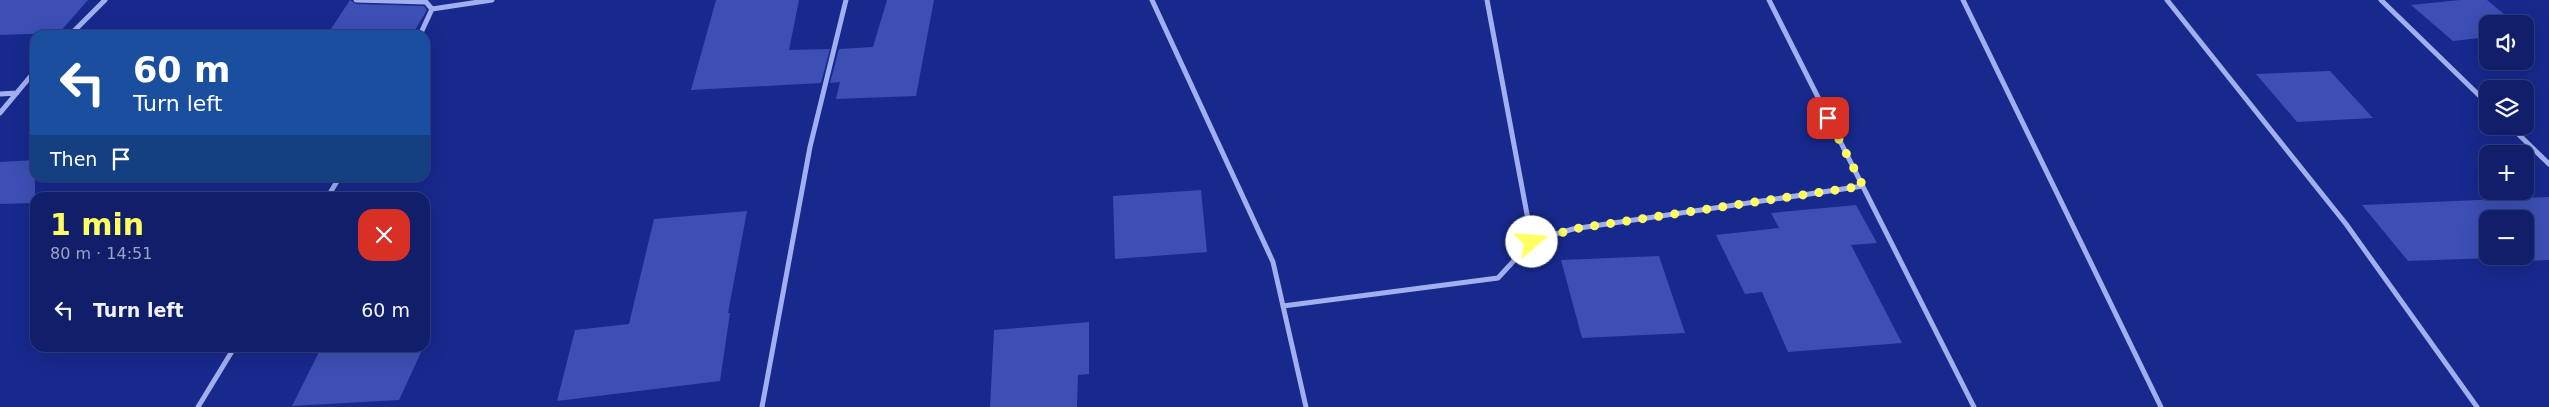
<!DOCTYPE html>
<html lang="en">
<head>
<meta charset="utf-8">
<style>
  body { margin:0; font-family:"DejaVu Sans",sans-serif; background:#1e2c72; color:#f1f3f6; height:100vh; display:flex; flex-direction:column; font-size:19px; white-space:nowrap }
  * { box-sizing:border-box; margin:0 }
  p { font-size:16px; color:#9ca2c1 }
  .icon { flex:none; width:28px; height:28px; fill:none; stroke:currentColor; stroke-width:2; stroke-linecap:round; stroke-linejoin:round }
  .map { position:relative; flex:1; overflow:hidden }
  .sheet { position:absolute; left:30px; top:192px; width:400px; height:160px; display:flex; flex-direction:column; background:#111f6a; border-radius:15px; box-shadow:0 5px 20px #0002,0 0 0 1px #303d7e }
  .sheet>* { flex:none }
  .hud { position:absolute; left:30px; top:30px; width:400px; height:152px; border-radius:15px; box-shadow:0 5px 20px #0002,0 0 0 1px #303d7e; background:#1a4fa0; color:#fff; overflow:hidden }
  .tools { position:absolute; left:2479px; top:15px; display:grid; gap:10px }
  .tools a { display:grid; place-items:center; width:55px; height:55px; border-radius:10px; background:#111f6a; box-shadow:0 5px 20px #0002,0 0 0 1px #303d7e; font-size:25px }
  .pin { position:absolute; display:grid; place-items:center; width:42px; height:42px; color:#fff; margin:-21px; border-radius:10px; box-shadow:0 2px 8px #0006 }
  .me { position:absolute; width:55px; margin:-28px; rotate:72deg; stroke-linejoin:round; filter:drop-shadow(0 0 4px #0008) }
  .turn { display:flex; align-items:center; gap:18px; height:105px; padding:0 20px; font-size:22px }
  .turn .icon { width:65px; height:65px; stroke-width:2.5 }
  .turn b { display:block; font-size:35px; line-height:42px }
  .then { display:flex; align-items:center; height:48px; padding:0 20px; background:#0003; gap:10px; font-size:19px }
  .round { display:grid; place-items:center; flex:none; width:52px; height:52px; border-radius:15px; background:#1e2c72 }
  .summary { display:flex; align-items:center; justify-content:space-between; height:85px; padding:0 20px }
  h1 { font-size:30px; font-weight:700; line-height:38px; color:#ffff60 }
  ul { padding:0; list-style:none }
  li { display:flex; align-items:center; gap:15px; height:65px; padding:0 20px }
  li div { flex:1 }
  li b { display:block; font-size:19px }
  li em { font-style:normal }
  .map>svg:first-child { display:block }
  .building { fill:#3c4fb4; fill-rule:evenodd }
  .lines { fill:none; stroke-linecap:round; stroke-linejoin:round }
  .minor { stroke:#a2afef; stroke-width:5 }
  .route { stroke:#ffff60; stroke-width:9; stroke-dasharray:0 16.2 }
</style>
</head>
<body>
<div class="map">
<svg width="2549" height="407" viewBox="0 0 2549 407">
  <rect width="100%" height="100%" fill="#17298d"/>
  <path class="building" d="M0,0H88L59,33L0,35Z
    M350,0L356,4L424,6L427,10L412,35H327Z
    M716,0H799L789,50L830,49L821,83L691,90Z
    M887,0H934L916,96L836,99L840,82L830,83L839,49L873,47Z
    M2460,0H2487L2516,24H2488V37L2453,41L2411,5Z
    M2330,71L2373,118L2297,122L2256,74Z
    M35,160V203L0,204V162Z
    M1201,190L1207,252L1115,259L1113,196Z
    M2549,197V260L2524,261L2520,257L2408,261L2362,205ZM2488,219H2525V256H2488Z
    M1856,205L1877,243L1851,245L1902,343L1788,352L1762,292L1745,294L1716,235L1779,228L1771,213Z
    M747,211L728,313H730L720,381L557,401L575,330L629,324L654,219Z
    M1659,256L1685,333L1582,338L1561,260Z
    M1089,322V374L1078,375L1077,407H990L994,330Z
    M321,348H423L399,400L292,406Z"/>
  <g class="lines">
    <path class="minor" d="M356,0L426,2L432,9L420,35
      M1152,0L1273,262L1306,407
      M1487,0L1532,241
      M1769,0L1974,407
      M1963,0L2161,407
      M2167,0L2346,224L2477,407
      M2381,0L2488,104
      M432,9L492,0
      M70,35L105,0
      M0,94L17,93
      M0,113L35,71
      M2510,126L2549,164
      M327,198L339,178
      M1283,306L1498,278L1532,241L1573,229L1863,186
      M198,407L234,348
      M762,407L810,147L846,0"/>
  </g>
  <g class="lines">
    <path class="route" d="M1532,242L1573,229L1863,186L1828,118"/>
  </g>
</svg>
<div class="tools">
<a><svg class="icon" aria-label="sound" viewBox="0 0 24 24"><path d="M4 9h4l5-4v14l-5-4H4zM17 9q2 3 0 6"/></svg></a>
<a><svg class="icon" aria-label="layers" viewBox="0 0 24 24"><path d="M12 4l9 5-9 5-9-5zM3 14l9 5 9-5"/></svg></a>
<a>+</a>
<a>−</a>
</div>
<div class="pin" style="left:1828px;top:118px;background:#d93025"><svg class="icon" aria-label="arrive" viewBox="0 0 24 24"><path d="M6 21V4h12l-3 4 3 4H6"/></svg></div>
<svg class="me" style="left:1532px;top:242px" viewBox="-20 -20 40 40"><circle r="19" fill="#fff"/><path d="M0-13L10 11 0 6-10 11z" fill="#ffff60"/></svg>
<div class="hud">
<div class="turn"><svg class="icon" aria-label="left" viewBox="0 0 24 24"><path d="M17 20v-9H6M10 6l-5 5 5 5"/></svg><div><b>60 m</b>Turn left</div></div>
<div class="then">Then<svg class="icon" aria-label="arrive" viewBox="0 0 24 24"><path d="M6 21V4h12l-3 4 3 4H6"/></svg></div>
</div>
<section class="sheet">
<div class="summary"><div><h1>1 min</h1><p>80 m · 14:51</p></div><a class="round" style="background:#d93025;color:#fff"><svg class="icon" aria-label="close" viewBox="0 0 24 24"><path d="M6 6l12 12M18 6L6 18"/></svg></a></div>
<ul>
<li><svg class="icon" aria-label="left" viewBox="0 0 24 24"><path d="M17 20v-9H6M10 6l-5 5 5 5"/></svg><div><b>Turn left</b></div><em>60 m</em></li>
</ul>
</section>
</div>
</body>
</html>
